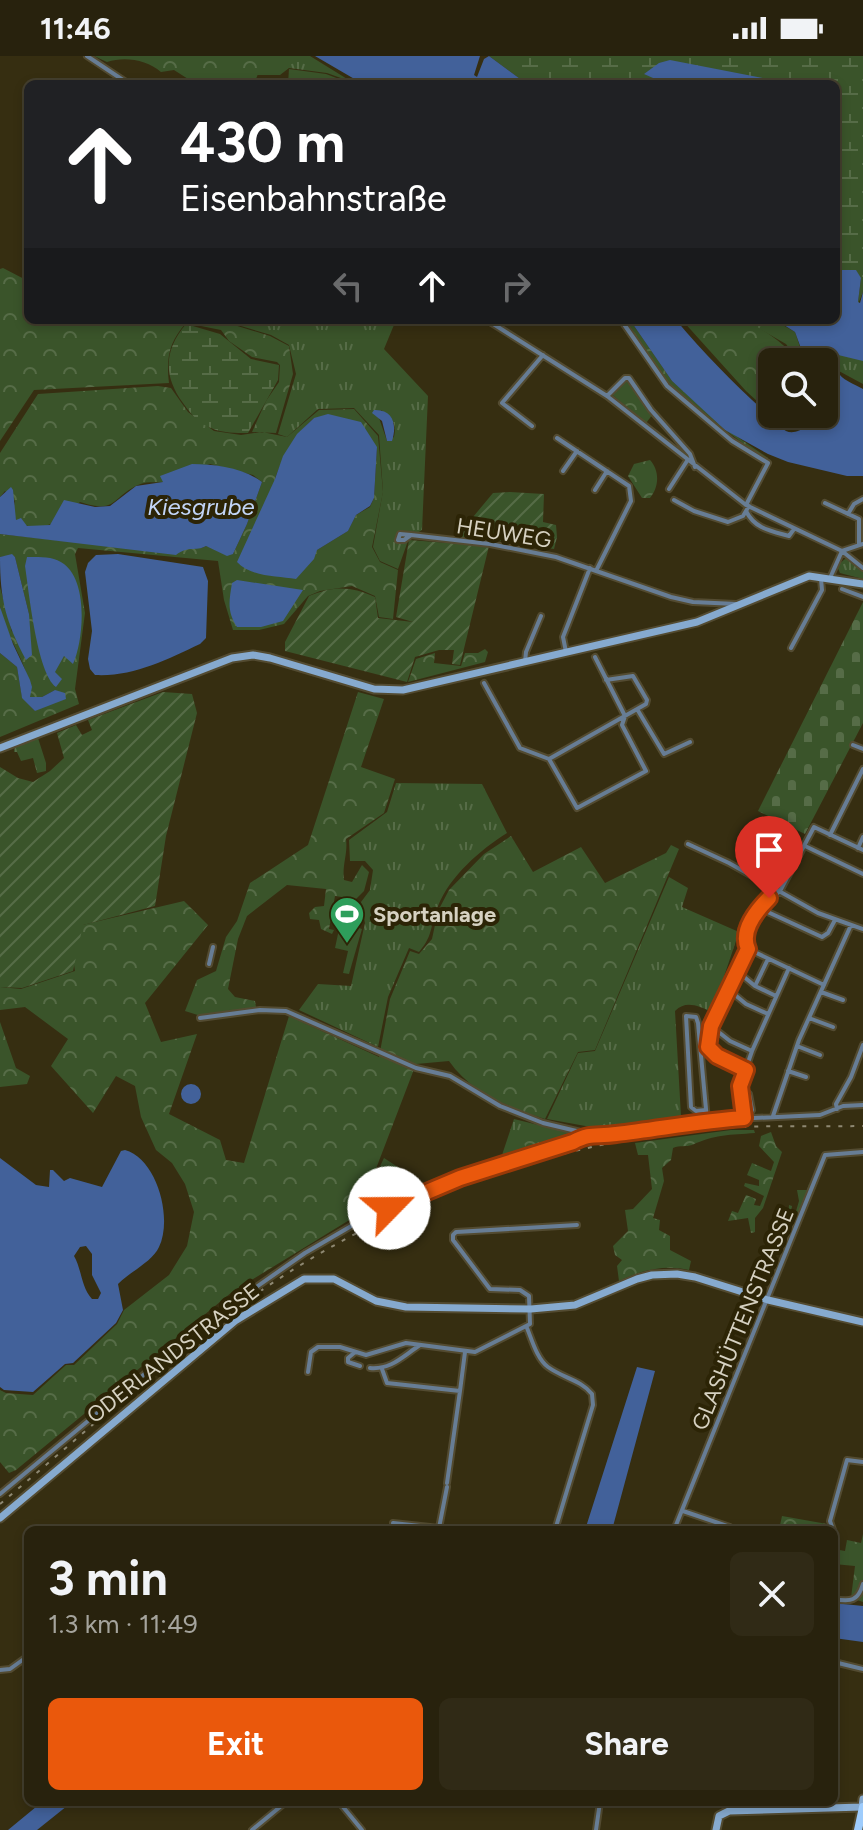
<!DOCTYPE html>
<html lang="en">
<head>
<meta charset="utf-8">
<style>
  body { margin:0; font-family:Figtree,sans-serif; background:#302a16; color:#f1f3f6; height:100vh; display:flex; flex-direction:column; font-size:30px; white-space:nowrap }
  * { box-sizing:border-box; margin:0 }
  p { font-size:26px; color:#a5a49d }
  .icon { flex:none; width:44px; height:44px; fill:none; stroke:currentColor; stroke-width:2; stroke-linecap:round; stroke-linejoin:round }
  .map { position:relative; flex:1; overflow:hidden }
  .side { position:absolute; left:24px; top:1470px; width:814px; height:280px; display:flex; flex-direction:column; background:#28220d; border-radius:12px; box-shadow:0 4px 12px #0003,0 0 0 2px #443f2e }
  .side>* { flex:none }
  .hud { position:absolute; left:24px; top:24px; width:816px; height:244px; border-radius:12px; box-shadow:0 4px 12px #0003,0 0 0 2px #443f2e; background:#202124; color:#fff; overflow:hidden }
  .buttons { position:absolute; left:758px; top:292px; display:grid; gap:16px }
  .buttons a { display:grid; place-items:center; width:80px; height:80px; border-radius:12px; background:#28220d; box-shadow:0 4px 12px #0003,0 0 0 2px #443f2e; font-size:40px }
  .pin { position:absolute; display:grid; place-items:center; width:68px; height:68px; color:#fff; margin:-82px -34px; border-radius:50% 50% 50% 0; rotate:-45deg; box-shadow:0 0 8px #0007 }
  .pin .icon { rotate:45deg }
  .me { position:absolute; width:88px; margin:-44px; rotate:67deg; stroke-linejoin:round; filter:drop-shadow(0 0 6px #0008) }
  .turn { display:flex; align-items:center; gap:28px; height:168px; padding:0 24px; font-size:36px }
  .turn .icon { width:104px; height:104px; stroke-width:2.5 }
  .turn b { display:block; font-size:56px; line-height:68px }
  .lanes { display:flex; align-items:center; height:76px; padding:0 24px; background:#0003; justify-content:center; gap:40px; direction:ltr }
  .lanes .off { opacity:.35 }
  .round { display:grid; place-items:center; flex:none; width:84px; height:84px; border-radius:12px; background:#302a16 }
  .summary { display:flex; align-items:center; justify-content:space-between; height:136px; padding:0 24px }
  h1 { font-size:48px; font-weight:700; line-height:60px }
  .primary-button { display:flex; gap:16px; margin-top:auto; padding:16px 24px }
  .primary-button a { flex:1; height:92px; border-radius:12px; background:#ea580c; color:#fff; font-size:32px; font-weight:700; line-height:92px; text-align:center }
  .primary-button a+a { background:#302a16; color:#f1f3f6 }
  .status { display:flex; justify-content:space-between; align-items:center; height:56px; padding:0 40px; background:#28220d; direction:ltr }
  .status svg { height:22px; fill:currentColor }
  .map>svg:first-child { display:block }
  .grass { fill:url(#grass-tufts); fill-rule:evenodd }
  .forest { fill:url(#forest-crowns); fill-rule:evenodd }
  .wetland { fill:url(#wetland-marsh) }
  .cemetery { fill:url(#cemetery-stones) }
  .garden { fill:url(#garden-furrows) }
  .pitch { fill:#3a542a }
  .water { fill:#42619a; fill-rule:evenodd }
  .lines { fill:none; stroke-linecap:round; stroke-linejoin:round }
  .street-casing { stroke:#534b31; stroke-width:8 }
  .secondary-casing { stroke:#534b31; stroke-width:11 }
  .primary-casing { stroke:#534b31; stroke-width:12 }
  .street { stroke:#677d95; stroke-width:4 }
  .secondary { stroke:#86aacf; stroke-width:7 }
  .primary { stroke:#9eccfc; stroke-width:8 }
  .rail { stroke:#8e8872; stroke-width:2; stroke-dasharray:4 8; stroke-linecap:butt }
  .route-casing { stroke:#983908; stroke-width:20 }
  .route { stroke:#ea580c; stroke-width:14 }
  .labels { text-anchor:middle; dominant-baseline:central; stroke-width:8; stroke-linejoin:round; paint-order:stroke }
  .street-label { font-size:22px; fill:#d6d1c1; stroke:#2c2406 }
  .poi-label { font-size:22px; font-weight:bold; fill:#d6d1c1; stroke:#2c2406; text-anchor:start }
  .water-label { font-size:24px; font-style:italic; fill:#c2d5f7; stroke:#2c2406 }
</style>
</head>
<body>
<div class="status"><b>11:46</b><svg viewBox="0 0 49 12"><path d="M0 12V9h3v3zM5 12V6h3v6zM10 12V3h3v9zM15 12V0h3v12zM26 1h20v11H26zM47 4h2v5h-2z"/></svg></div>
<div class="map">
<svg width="863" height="1774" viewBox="0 0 863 1774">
  <defs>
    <pattern id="grass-tufts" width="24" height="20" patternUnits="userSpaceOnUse" patternTransform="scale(2)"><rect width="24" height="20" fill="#3a542a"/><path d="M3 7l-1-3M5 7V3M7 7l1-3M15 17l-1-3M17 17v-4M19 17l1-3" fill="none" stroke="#566c47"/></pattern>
    <pattern id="forest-crowns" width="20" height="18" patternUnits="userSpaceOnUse" patternTransform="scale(2)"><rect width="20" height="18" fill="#3a542a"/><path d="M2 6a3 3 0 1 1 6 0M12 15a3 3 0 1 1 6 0" fill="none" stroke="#566c47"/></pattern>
    <pattern id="wetland-marsh" width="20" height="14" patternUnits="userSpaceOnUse" patternTransform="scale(2)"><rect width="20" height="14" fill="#3a542a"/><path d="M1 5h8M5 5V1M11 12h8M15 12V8" fill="none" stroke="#566c47"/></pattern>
    <pattern id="cemetery-stones" width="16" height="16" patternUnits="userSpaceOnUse" patternTransform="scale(2)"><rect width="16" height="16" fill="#3a542a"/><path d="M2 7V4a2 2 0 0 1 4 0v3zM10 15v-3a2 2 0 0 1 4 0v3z" fill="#566c47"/></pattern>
    <pattern id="garden-furrows" width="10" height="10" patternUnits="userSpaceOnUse" patternTransform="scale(2)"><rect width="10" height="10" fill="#3a542a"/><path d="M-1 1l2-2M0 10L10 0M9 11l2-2" fill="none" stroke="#566c47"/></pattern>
  </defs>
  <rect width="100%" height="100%" fill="#362e11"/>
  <path class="grass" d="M240,0H310L352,26L327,17L289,12L280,19H256Z
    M221,264H396L384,293L428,340L422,474L409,482L398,513L380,505L373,491L383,435L379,379L354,352L318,353L287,381L278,378L296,318L289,289L271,279ZM381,354C392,363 397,366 394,381L387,385L379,362Z
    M744,264H774L795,276L805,306H799L786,288Z
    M834,294L863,303V328L837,314L830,297Z
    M846,502L863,516V523L840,517L837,510Z
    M396,727L482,728L507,777C480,794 450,820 438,850C429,870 435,877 419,896L409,892L388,941L378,991L299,954L318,928L351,930L365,867L361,846L370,834L373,814L365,805H350L349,784L387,756Z
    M669,821L688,832L682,851L739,876L712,956C698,950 686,944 675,955L681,1060L602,1073L547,1063L578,997L595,995Z
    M514,1063L579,1079L500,1105Z
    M384,1102L430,1132L363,1160L370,1131Z"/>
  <path class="forest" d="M94,0H265L254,28H196L174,14L161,16C147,4 125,0 107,6Z
    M289,13L326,18L352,28H288Z
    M3,212L28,225V264H218L270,280L289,290L293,318L276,377L252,376L266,345L279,326L280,309L277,306L252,301L229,285L221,274L186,267C169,286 166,302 169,327L34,334L0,385V213Z
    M620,264H630L672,325L723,371L768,402L767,405L668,332Z
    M682,264C700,264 723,260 741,264C757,268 791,291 797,306H772V358H807L801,364L781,367L746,335Z
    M625,323L653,358L646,367L610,337Z
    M158,330L171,332L188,356L214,375L241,379L262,376L287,381L319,354L354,353L378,380L383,436L372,491L380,506L398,514L393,563L379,561L375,540L352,530L320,535L308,540L284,568L259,574H233L224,544L218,505L78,492L75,498L85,557L75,633L79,648L0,681V597L17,611L22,641L35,655L55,634L42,641H30C31,608 5,583 0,550C0,544 0,537 0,531L12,576L29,558L15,501L12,499L0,501V478L92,488L202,492L206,490L233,498L247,468L262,426L253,419L210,408L164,423V426C155,427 146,425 138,429C110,442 118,458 80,446C66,457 48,477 28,470C23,469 20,466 16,464L13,454L15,445L5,435L0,441V397L38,338ZM314,362L377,391L374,442L370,451L356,459L348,475L317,494L275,423C284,397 294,380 314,362Z
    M650,404C660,415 659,431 650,442H642L628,420L634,408Z
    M485,593L488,596L485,606L408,626L416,603L435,597L434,607L461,610L465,597H478Z
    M358,636L384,643L361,711L395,723L384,757L346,783C348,798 342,808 344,824L352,826L362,809L369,816L364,835L356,843L335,840L329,873L334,874L332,878L321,873L319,864L310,863L309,857L315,851L324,850L326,833L287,829L247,860L238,883L228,933L235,941L255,945L256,951L201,960L185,955L197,924L216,915L226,881L237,865L250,827L308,789Z
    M38,682L46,707V715L37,717L33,702L21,705L17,696H14L15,690Z
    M769,766L772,769L771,773L778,777L768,794L747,783L751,776L757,778L762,769L766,770Z
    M511,780L533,816L581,791L605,827L666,797L671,789L679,793L595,994L578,996L545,1063C509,1051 472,1038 449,1005L416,1008L369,1131L364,1155L232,1236L16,1414L9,1417L0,1406V1334L6,1337L33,1339L66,1309H74L117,1268L124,1254L169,1219L187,1190L194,1156L185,1128L172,1107L156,1094L141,1061L135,1030L116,1020L93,1057L51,1010L68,983L25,951L0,954V931L21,933L75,915L60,817L82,869L184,845L208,869L145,947L161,986L197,978L169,1058L220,1084L226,1104L244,1107L289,960L379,1001L390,943L410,895L419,898L432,883L438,855L449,834L484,798Z
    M0,966L16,1012L30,1020L27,1028L0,1031Z
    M534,1070L541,1075L535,1095L527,1096L524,1087L526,1080L523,1077L526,1071Z
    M731,1074H754L755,1077C729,1079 716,1078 692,1089C686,1091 680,1089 673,1092L671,1104L662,1112L664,1125L653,1162L660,1164L659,1174L670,1180V1194L691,1205L689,1214C663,1208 643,1214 619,1225L617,1210L622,1204L615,1199L613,1190L628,1175L625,1154L633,1153L652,1133L648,1099H638L635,1087Z
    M771,1076L776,1090L782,1096L763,1152L755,1162V1176L751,1177L748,1162L728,1165L732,1155L738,1157L746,1139L756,1143L754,1149L760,1150L764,1140L744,1130L745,1127L759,1130V1124L747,1119L752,1107L771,1115L774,1106L759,1090L761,1080Z
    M809,1128L813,1129L795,1167L788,1162L789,1149L792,1150L791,1158L794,1162L799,1145L797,1134H807Z
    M782,1460L827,1468V1474H779Z
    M863,1478V1546L851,1542L855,1510L834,1508V1493L845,1495L847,1484L861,1487Z"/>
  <path class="wetland" d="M489,0H863V236L858,248V246L861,222L836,214V28H527Z
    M186,268L220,278L251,303L279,309L278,324L248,377C236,377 222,377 211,372C199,368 190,357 183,347C163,320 164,294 186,268Z"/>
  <path class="cemetery" d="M863,546V667L805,778L758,755Z"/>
  <path class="garden" d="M510,436L544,438L543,466L556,469L557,481L554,493L501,485L458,483L468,467L493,437Z
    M409,484L489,490L460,609L452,608L454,594H439L415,601L407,626L285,595V586L309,540C334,530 350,530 375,541L378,562L413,566L396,561Z
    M163,636L192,638L197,657L166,780L155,850L83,869L73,915L22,932L0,931V711L18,722L33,726L50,715L64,702L57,677L76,669L82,679L92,674L88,664Z"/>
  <path class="pitch" d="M357,857L362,858L359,872L362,873L349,918L343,917L348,895L335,892L342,859L355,862Z"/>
  <path class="water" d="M315,0H480L474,19L477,21L484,3L489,0L527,28H363Z
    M670,4L778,25L795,24L800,28H701L674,22L654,28L653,22L644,18L659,7Z
    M836,214H856L861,222L858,246L860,247L863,236V305L834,298C836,322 842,322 863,333V420H847L788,406L768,398L725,374L672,325L630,264H676C703,296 732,326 763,354C770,360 778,370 786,375C797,380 812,368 816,358H824V306H806L795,276L776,264H836Z
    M374,354C394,353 397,370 392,385H387L382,365L372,357Z
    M328,358L361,366L377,391L374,442L370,450L356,459L348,475L317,494L314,503L296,523C277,520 251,521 237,506L275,423L283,400L297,378L314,362Z
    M192,408C215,408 244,412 262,426L247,468L233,498L227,500L206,490C195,496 189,489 176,499L0,478V441L11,431L13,434L16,464L21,462L27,470L50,469L64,444L95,451L110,450L136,430L163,426L160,420Z
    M12,498L15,501L29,558L32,599L26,604C6,566 0,544 0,501Z
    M118,498L203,511L208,525L206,582L200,588C166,604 133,621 95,619L90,613L88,603L92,575L85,516L88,507L96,499Z
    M27,501C39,501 54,500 64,508C88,526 84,583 73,608L64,600L55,616L62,623L56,631C37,617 29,536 25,510Z
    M237,524L303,534L283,565L261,571H237C227,556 229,545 232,527Z
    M0,551L13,588L30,624L32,631L30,641H42L55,634L65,637L66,643L35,655L22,642L17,611L0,597Z
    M181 1038a10 10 0 1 1 20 0a10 10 0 1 1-20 0Z
    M125,1094C157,1103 173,1162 159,1191C152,1206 131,1215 118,1228L123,1254L116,1267L73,1307L65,1308L33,1336L4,1334L0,1331V1102L36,1129L49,1131L50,1114H53L64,1125L70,1122L102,1131L121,1095ZM86,1190L92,1198V1219L101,1237L98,1243H92C81,1231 82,1214 74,1200L80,1191Z
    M637,1311L655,1315L612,1474H585Z
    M834,1547L863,1550V1586L834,1582Z
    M42,1746H72L37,1774H8Z"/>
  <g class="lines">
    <g class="street-casing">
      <path id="street" d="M87,0L129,28
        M487,264L607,340L746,449L842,495L863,512
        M621,264L667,330L732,385L768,407L746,449
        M607,340L625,322H629L651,354L690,398L695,411
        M532,370L502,347L543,299
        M557,382L629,430L631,445L596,515
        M563,415L577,395
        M669,433L687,405
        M595,434L607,415
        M674,444L694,455L728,466L743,460L749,450
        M825,447L859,463V489
        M746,455C755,473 771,475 789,480L794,473
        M848,458L854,448L863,443
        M411,479L400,478L398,484H404L411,479L490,488L556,501L671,541L693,546L736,548
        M830,522L842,495L863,488
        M842,533L863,541
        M791,592L822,534L821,523
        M566,596L563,581L590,512
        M595,601L625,660L622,669L646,715L577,752L549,703L646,648L647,644L633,620L606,624
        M525,606L526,596L541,560
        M484,627L520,692L549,703
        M637,653L664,698L690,686
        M853,689L863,693
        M830,779L863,713
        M688,788L729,807L818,857L863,873
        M805,790L863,818
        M858,792L863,781
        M759,852L822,881L828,877L835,864
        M748,893L824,929
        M209,908L213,891
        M737,915L755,930L776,940
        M755,930L768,903
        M729,934L746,948L768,958
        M821,936L843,944
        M200,962L260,954L286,955L416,1012L450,1020L500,1050L543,1067L589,1078L614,1079L712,1064L820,1059L843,1050L863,1049
        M809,962L833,971
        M711,970L730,985L752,995
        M797,990L820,999
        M746,1014L717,1000L708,991L711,970L748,893L744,881L750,868L759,852L780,835L814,771L863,794
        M788,1015L806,1021
        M742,1032L749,1038L752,1054L748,1061
        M837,1053L836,1048L851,1021L863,989
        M706,1054L696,1055L691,1051L686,960L696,961L698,967L707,1064
        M773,1060L799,984L851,869
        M744,1062L740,1030L752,995L789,912
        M527,1272C532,1284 537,1303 548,1311C563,1322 581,1324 592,1338L593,1349L555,1474
        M354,1297L348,1302V1306L360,1310
        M370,1312C391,1314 403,1300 420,1289
        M382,1313L387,1327L460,1335L465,1296
        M308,1316L311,1296L318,1291H340L366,1299L406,1287L475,1296L530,1268L529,1240L520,1234L490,1233L453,1184V1179L456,1176L577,1169
        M447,1427L460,1335
        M0,1438L212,1262L305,1197L365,1162L460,1122L573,1086L589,1078
        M683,1455L730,1471V1474
        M393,1467L439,1472L447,1431
        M674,1474L825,1099L863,1096
        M833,1474L830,1465L847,1404L863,1406
        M834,1543C851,1546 858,1545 863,1528
        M834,1606L863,1613
        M0,1614L10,1613L28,1600
        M339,1746L362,1774
        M252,1774L286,1746
        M596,1774L600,1746"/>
    </g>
    <g class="secondary-casing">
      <path id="secondary" d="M0,692L232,602L253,599L270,602L374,633L403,634L697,566L809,520L863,528
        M0,1462L235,1265L304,1223H334L376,1245L406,1251L531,1253L575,1249L637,1223L652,1219L677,1218L695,1221L768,1244L863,1266
        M716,1774L719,1760L729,1755L862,1751L863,1743"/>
    </g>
    <g class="primary-casing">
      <path id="primary" d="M858,1774L863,1751"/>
    </g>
    <use href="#street" class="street"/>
    <use href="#secondary" class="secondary"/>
    <use href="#primary" class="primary"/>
    <path class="rail" d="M0,1448C86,1376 170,1298 262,1234C388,1148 536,1092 688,1075C746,1068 805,1071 863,1070"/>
  </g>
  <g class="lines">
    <g class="route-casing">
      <path id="route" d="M389,1152L460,1122L573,1086C592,1076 596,1081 616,1078C659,1073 701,1065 744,1062L740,1030L746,1014L717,1000L708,991L711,970L748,893C740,875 757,854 769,842"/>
    </g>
    <use href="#route" class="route"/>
  </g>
  <defs>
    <g id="stadium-pin" transform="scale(1.8)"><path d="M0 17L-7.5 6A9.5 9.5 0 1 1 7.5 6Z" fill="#2e9e5b" stroke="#2c2406"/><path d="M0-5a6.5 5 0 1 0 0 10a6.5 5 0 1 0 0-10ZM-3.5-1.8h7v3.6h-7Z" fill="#fff"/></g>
  </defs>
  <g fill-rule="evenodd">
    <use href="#stadium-pin" x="347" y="858"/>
  </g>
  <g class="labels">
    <g class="street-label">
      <text transform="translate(504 477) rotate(9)">HEUWEG</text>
      <text transform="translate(743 1263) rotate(-68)">GLASHÜTTENSTRASSE</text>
      <text transform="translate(173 1297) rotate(-38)">ODERLANDSTRASSE</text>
    </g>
    <g class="poi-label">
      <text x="373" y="858">Sportanlage</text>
    </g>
    <g class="water-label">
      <text x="201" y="450">Kiesgrube</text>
    </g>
  </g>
</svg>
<div class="buttons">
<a><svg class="icon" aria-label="search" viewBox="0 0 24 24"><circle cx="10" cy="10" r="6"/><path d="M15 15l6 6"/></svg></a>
</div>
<div class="pin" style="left:769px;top:842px;background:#d93025"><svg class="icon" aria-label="arrive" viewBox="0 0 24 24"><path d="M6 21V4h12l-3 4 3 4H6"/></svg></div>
<svg class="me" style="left:389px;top:1152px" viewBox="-20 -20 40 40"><circle r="19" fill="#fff"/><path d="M0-13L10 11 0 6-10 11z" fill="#ea580c"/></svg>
<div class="hud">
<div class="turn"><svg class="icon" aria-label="ahead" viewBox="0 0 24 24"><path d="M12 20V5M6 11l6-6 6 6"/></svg><div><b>430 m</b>Eisenbahnstraße</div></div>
<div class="lanes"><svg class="icon off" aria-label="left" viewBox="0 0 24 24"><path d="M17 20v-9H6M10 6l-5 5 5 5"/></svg><svg class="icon" aria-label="ahead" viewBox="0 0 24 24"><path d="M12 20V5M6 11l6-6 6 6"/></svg><svg class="icon off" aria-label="right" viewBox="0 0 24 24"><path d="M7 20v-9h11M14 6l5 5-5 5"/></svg></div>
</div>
<section class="side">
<div class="summary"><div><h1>3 min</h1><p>1.3 km · 11:49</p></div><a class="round"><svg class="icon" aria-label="close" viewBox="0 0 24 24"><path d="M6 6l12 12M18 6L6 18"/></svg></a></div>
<div class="primary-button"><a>Exit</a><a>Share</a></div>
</section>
</div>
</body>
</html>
